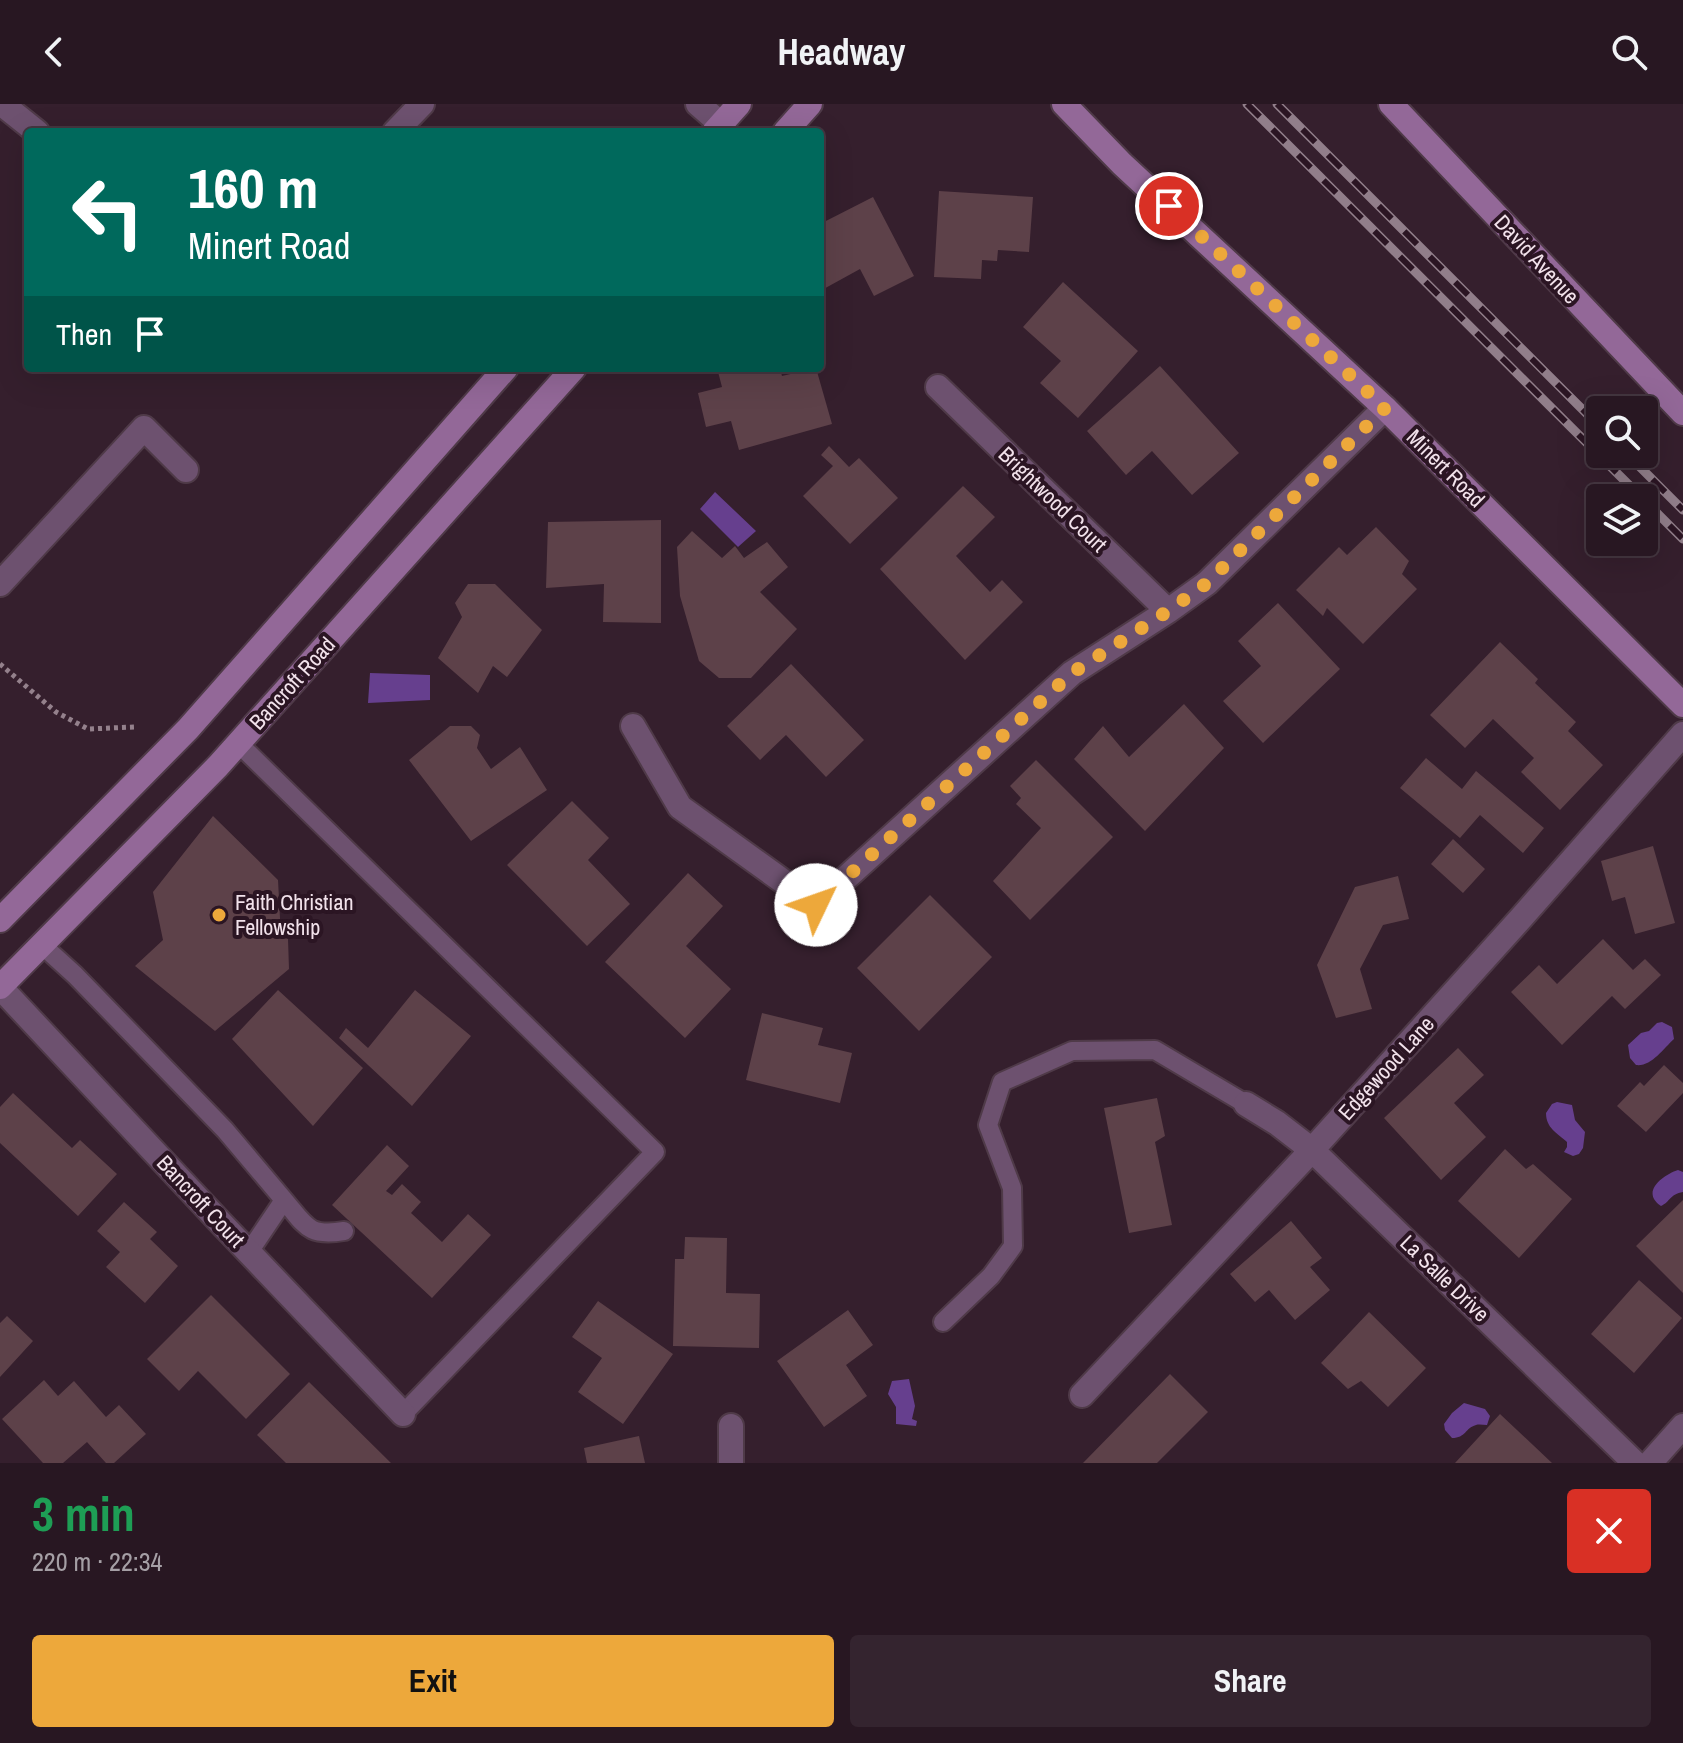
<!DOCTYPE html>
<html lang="en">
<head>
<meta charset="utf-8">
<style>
  body { margin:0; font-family:"Archivo Narrow",sans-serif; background:#34242f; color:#f1f3f6; height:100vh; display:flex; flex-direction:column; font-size:30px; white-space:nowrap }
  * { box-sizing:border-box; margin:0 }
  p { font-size:26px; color:#a59fa5 }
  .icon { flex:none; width:44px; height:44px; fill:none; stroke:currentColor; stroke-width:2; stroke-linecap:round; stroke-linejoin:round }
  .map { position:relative; height:1359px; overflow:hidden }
  .side { display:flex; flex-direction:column; background:#281722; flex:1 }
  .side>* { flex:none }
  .top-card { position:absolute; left:24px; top:24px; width:800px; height:244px; border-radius:8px; box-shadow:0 8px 32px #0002,0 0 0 2px #443640; background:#00695c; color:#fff; overflow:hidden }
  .controls { position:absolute; left:1586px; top:292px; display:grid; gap:16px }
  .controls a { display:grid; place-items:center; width:72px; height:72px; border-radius:8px; background:#281722; box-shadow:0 8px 32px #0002,0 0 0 2px #443640; font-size:40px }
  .pin { position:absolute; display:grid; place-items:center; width:68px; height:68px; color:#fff; margin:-34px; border:4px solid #fff; border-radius:50%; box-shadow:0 2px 8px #0007 }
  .me { position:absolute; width:88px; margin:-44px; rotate:48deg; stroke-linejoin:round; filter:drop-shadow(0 0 6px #0008) }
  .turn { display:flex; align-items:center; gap:28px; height:168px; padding:0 32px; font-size:36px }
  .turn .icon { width:104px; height:104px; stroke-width:2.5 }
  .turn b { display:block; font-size:56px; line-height:68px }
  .then { display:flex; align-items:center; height:76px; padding:0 32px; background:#0003; gap:16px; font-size:30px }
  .round { display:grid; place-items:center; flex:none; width:84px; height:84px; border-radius:8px; background:#34242f }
  .summary { display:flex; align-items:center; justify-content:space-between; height:136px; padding:0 32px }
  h1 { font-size:48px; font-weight:700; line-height:60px; color:#1e9e55 }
  .action { display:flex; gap:16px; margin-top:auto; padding:16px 32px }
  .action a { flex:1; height:92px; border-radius:8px; background:#eda83b; color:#111; font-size:32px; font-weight:700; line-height:92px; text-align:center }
  .action a+a { background:#34242f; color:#f1f3f6 }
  header { display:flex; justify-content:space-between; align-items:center; height:104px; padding:0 32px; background:#281722; font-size:36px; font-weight:700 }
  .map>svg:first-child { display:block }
  .water { fill:#663f8e }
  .building { fill:#5d4149 }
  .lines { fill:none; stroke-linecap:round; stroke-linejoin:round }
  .lane-casing { stroke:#4f3a48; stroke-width:22 }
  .street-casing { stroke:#4f3a48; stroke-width:28 }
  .secondary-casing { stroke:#4f3a48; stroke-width:28 }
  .path { stroke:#94818c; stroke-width:5; stroke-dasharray:4 4; stroke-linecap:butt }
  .lane { stroke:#6d516f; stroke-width:18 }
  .street { stroke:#6d516f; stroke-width:24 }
  .secondary { stroke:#936898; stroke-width:24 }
  .rail-casing { stroke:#917e8a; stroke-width:9 }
  .rail { stroke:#2b1523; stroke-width:6; stroke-dasharray:18; stroke-linecap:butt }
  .route { stroke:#eda83b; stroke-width:14; stroke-dasharray:0 25.2 }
  .poi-dot { fill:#eda83b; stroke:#2b1523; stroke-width:3 }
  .labels { text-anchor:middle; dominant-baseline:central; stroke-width:8; stroke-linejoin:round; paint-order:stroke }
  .street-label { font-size:22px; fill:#f2e2eb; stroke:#2b1523 }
  .poi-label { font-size:22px; fill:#f2e2eb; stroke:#2b1523; text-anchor:start }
</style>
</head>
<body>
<header><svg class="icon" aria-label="back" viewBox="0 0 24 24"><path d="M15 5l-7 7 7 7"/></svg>Headway<svg class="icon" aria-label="search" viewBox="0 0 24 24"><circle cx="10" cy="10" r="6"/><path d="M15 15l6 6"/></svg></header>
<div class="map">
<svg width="1683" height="1359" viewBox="0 0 1683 1359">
  <rect width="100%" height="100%" fill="#351f2d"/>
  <path class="water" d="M715,388L756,427L738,443L700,405Z
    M370,569L430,571V596L368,599Z
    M1662,918L1672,923L1674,935C1663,945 1651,963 1636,961L1630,954L1628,941L1641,929L1649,927L1657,919Z
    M1557,998L1572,1001L1575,1016L1585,1028L1583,1044L1579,1050L1573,1052L1564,1048L1567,1043V1038C1557,1029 1546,1024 1546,1009L1552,1000Z
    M1678,1066L1683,1068V1088C1670,1090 1670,1098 1661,1102C1640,1088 1663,1071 1678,1066Z
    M909,1275L915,1302L912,1315L917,1317L916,1322L896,1320V1303L888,1290L892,1277Z
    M1464,1299L1485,1305L1490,1312L1487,1321C1483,1321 1479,1320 1476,1321C1465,1324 1466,1334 1452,1334L1445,1326L1444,1320L1452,1309Z"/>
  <path class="building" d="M939,87L1033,93L1029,148L998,146L997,157L982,156L981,175L934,173Z
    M873,93L914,172L874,192L860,165L820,187V120Z
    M1063,178L1138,247L1078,314L1040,279L1061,257L1023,223Z
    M1160,262L1239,349L1192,391L1152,347L1126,371L1087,327Z
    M717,264H780L782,272L816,264L832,320L739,346L731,317L706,323L698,289L722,283Z
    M829,342L849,363L859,354L898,394L850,440L803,392L833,362L821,351Z
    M963,382L995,413L956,452L990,488L1002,476L1023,498L965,556L880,465Z
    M661,416V519L603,518L604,480L546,484L548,418Z
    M1376,423L1409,457L1402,470L1417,485L1363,540L1327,504L1323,512L1296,486L1339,443L1347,451Z
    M692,427L722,454L735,442L744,454L767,438L788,463L760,488L797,525L751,574H719L699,557L680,492L677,443Z
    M468,480H495L542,526L507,573L493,562L478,589L438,554L462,513L455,499Z
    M1278,499L1340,565L1263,639L1223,597L1261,562L1238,537Z
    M1500,538L1538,575L1535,579L1576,618L1568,627L1603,661L1560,706L1521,668L1534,654L1493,615L1465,644L1430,611Z
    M791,560L864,636L826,673L786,631L760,656L727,622Z
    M1184,600L1224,644L1145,727L1074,655L1103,622L1129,653Z
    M450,622H471L480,631L477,644L491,665L520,643L547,686L471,737L409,656Z
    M1426,654L1462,685L1476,667L1544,724L1523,749L1480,711L1460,734L1400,684Z
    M1036,656L1113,733L1030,816L993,777L1041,724L1016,700L1021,694L1010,682Z
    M572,697L609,734L588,756L630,800L587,842L507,761Z
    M213,712L278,776L281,833L288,835L289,865L215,927L135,862L163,836L153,788Z
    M1453,735L1485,765L1463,789L1431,760Z
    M1653,742L1675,819L1635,830L1625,793L1612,797L1601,757Z
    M688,769L723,802L686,842L731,885L685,934L605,858Z
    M1398,772L1409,815L1383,821L1360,865L1372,905L1336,914L1317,861L1355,783Z
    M930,791L992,853L919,927L857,864Z
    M1603,835L1633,866L1645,855L1661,871L1625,905L1612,892L1562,941L1511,888L1539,861L1557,880Z
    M278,886L363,964L313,1022L232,935Z
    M415,886L471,932L412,1002L339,934L346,924L368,944Z
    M762,909L823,924L818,941L852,949L840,999L746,976Z
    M1458,944L1484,971L1454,999L1486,1033L1441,1076L1384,1014Z
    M1664,961L1683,979V989L1646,1028L1617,1002L1640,978L1644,982Z
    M13,989L72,1044L80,1036L117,1070L78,1112L0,1039V1003Z
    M1157,994L1165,1032L1155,1038L1172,1121L1129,1129L1104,1004Z
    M387,1041L409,1062L386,1087L392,1091L402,1080L421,1098L411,1109L442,1138L468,1110L491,1131L432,1194L332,1101Z
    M1505,1045L1526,1065L1533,1060L1572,1095L1519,1154L1458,1097Z
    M1683,1096V1189L1636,1142Z
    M124,1098L157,1128L150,1135L178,1162L145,1199L106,1163L120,1148L97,1127Z
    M1291,1117L1322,1154L1310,1163L1330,1186L1295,1216L1269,1186L1255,1198L1230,1170Z
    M685,1133L727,1134L726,1189L760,1190L759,1244L673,1242L675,1155H684Z
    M1639,1176L1682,1214L1634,1269L1591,1230Z
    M211,1191L290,1270L246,1315L198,1267L179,1287L147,1255Z
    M598,1197L673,1250L623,1320L578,1288L602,1254L572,1233Z
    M848,1206L873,1241L846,1261L867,1292L824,1323L777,1257Z
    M1369,1208L1426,1264L1388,1303L1361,1277L1348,1285L1321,1259Z
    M7,1212L33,1237L0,1273V1219Z
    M1170,1270L1208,1308L1157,1359H1083Z
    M44,1276L58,1292L74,1277L106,1313L119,1301L146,1330L114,1359H106L87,1338L63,1359H43L2,1315Z
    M309,1278L391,1359H286L257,1331Z
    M1500,1310L1552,1359H1455Z
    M639,1332L645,1359H587L584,1344Z"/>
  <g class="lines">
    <g class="lane-casing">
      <path id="lane" d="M238,639L655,1048L403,1310
        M42,841L75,871L225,1026L284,1096
        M249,1148L284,1096C306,1122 308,1133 344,1127
        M943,1218L991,1172L1013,1142L1012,1084L988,1021L1002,978L1072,947L1155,946L1246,1000"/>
    </g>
    <g class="street-casing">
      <path id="street" d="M2,0L37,28
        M698,0L721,20
        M395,28L422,0
        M938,283L1168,507
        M0,480L144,324L186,366
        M633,622L680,703L816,801L1072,569L1168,507L1207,479L1385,304
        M0,883L218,1116L403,1310
        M1246,1000L1277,1019L1312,1046L1635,1359
        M1082,1291L1312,1046L1522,813L1683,630
        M731,1322V1359
        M1650,1359L1683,1322"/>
    </g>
    <g class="secondary-casing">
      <path id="secondary" d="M1064,0L1122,60L1385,304L1683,601
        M1391,0L1683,309
        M714,28L739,0
        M785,28L810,0
        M0,816L188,625L506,264
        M0,883L218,662L574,264"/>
    </g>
    <path class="path" d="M0,560L56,608L88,625L134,623"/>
    <use href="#lane" class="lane"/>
    <use href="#street" class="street"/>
    <use href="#secondary" class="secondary"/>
    <g class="rail-casing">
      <path id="rail" d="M1247,0L1642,394
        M1277,0L1600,323
        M1627,350L1683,406
        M1644,396L1683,435"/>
    </g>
    <use href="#rail" class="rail"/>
  </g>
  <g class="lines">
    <path class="route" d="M816,801L1072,569L1168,507L1207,479L1385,304L1169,102"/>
  </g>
  <circle class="poi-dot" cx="219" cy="811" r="8"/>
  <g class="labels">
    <g class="street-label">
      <text transform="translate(1537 155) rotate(47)">David Avenue</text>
      <text transform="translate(1446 364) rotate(45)">Minert Road</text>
      <text transform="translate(1053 395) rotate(44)">Brightwood Court</text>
      <text transform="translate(292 579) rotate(-48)">Bancroft Road</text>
      <text transform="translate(1386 964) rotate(-48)">Edgewood Lane</text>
      <text transform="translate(201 1097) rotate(47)">Bancroft Court</text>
      <text transform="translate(1445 1174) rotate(44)">La Salle Drive</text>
    </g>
    <g class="poi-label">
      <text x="235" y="798">Faith Christian<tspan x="235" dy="25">Fellowship</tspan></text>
    </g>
  </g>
</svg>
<div class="controls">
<a><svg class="icon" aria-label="search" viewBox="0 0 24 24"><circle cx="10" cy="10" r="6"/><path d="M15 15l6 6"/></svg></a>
<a><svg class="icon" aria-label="layers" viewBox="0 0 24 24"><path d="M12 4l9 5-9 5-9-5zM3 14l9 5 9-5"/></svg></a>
</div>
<div class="pin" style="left:1169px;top:102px;background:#d93025"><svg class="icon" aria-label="arrive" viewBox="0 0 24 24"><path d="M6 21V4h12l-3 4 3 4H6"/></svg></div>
<svg class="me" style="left:816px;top:801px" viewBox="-20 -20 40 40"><circle r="19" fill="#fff"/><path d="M0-13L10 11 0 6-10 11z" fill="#eda83b"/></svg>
<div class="top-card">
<div class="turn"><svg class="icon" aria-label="left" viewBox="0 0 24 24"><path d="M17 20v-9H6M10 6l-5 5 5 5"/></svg><div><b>160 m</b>Minert Road</div></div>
<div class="then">Then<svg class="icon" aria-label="arrive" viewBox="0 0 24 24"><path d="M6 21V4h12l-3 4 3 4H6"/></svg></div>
</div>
</div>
<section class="side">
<div class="summary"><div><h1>3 min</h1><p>220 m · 22:34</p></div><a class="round" style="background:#d93025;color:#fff"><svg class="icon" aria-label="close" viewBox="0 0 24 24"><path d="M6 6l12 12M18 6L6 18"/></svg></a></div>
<div class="action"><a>Exit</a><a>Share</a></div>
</section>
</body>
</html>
